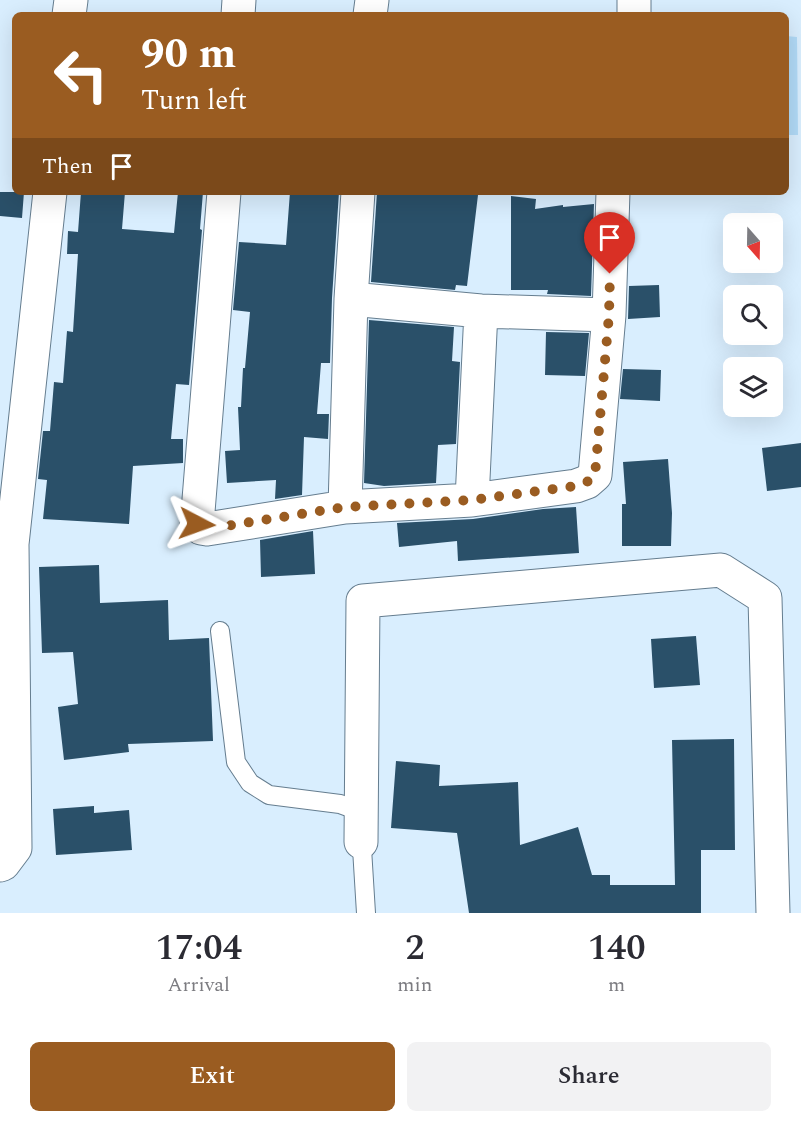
<!DOCTYPE html>
<html lang="en">
<head>
<meta charset="utf-8">
<style>
  body { margin:0; font-family:Spectral,serif; background:#f2f2f3; color:#2b2b33; height:100vh; display:flex; flex-direction:column; font-size:22px; white-space:nowrap }
  * { box-sizing:border-box; margin:0 }
  p { font-size:20px; color:#7c7c81 }
  .icon { flex:none; width:33px; height:33px; fill:none; stroke:currentColor; stroke-width:2; stroke-linecap:round; stroke-linejoin:round }
  .map { position:relative; height:913px; overflow:hidden }
  .sheet { display:flex; flex-direction:column; background:#fff; flex:1 }
  .sheet>* { flex:none }
  .guide { position:absolute; left:12px; top:12px; width:777px; height:183px; border-radius:9px; box-shadow:0 6px 24px #0002; background:#9a5c21; color:#fff; overflow:hidden }
  .needle { width:39px; rotate:160deg }
  .fabs { position:absolute; left:723px; top:213px; display:grid; gap:12px }
  .fabs a { display:grid; place-items:center; width:60px; height:60px; border-radius:9px; background:#fff; box-shadow:0 6px 24px #0002; font-size:30px }
  .pin { position:absolute; display:grid; place-items:center; width:51px; height:51px; color:#fff; margin:-62px -26px; border-radius:50% 50% 50% 0; rotate:-45deg; box-shadow:0 0 6px #0007 }
  .pin .icon { rotate:45deg }
  .me { position:absolute; width:66px; margin:-33px; rotate:94deg; stroke-linejoin:round; filter:drop-shadow(0 0 4px #0008) }
  .turn { display:flex; align-items:center; gap:21px; height:126px; padding:0 30px; font-size:27px }
  .turn .icon { width:78px; height:78px; stroke-width:2.5 }
  .turn b { display:block; font-size:42px; line-height:51px }
  .then { display:flex; align-items:center; height:57px; padding:0 30px; background:#0003; gap:12px; font-size:22px }
  .eta { display:flex; justify-content:space-evenly; align-items:center; height:102px; text-align:center }
  .eta b { font-size:36px; font-weight:600; line-height:42px }
  .button { display:flex; gap:12px; margin-top:auto; padding:12px 30px }
  .button a { flex:1; height:69px; border-radius:9px; background:#9a5c21; color:#fff; font-size:24px; font-weight:600; line-height:69px; text-align:center }
  .button a+a { background:#f2f2f3; color:#2b2b33 }
  .map>svg:first-child { display:block }
  .green { fill:#b1daf7 }
  .building { fill:#2a5069 }
  .lines { fill:none; stroke-linecap:round; stroke-linejoin:round }
  .service-casing { stroke:#657d8f; stroke-width:20 }
  .minor-casing { stroke:#657d8f; stroke-width:35 }
  .service { stroke:#fff; stroke-width:18 }
  .minor { stroke:#fff; stroke-width:33 }
  .route { stroke:#9a5c21; stroke-width:10; stroke-dasharray:0 18 }
</style>
</head>
<body>
<div class="map">
<svg width="801" height="913" viewBox="0 0 801 913">
  <rect width="100%" height="100%" fill="#d9eefe"/>
  <path class="green" d="M786,36L797,37L798,135H786Z"/>
  <path class="building" d="M0,192H24L22,218L0,216Z
    M81,192H125L122,229L174,233L178,192H203L200,229L202,230L189,385L176,384L171,439H183V463L133,466L129,524L43,519L47,480L38,479L43,431H50L54,382L63,383L67,331L73,332L78,254H67L68,231L78,232Z
    M290,192H339L332,298L330,363H321L317,414H329L328,439L304,437L302,495L275,499L276,480L227,483L225,451L240,450L238,407H241L243,368H245L250,312L233,310L239,242L286,245Z
    M377,192H465L464,195H478L467,286L456,285L455,290L371,282Z
    M511,196L536,199L535,209L563,205V207L594,204L591,296L547,294L548,290H511Z
    M659,285L660,317L628,319L629,286Z
    M369,320L454,327L452,361L460,362L456,444L438,445L436,483L384,486L364,483Z
    M546,332L589,333L585,376L545,375Z
    M623,369L661,370L660,401L620,399Z
    M801,443V487L767,491L762,448Z
    M668,459L672,513L671,546H622V504H626L623,462Z
    M576,507L579,553L458,561L457,541L399,547L397,523L473,519L543,509Z
    M313,531L315,574L261,577L260,540Z
    M99,565L100,603L168,600L169,640L209,638L213,741L128,744L129,752L64,760L58,707L78,704L73,652L42,653L39,567Z
    M696,636L700,685L654,688L651,639Z
    M734,739L735,850H701V913H469L457,833L391,828L396,761L440,765L439,786L518,782L520,845L578,827L592,875H610V885H675L672,740Z
    M94,806V813L129,810L132,850L56,855L53,809Z"/>
  <g class="lines">
    <g class="service-casing">
      <path id="service" d="M220,631L236,762L250,783L269,795L340,804L351,808L360,816L366,913"/>
    </g>
    <g class="minor-casing">
      <path id="minor" d="M634,0V15
        M69,15L71,0
        M238,15L239,0
        M370,15L372,0
        M224,192L197,524L201,528L207,529L345,507L472,500L576,486L587,482L595,475L609,315L613,192
        M351,299L481,311L609,315
        M472,500L481,311
        M345,507L351,299L358,192
        M361,842L363,601L721,570L765,598L773,913
        M0,865L3,864L15,848L12,544L50,192"/>
    </g>
    <use href="#service" class="service"/>
    <use href="#minor" class="minor"/>
  </g>
  <g class="lines">
    <path class="route" d="M197,524L201,528L207,529L345,507L472,500L576,486L587,482L595,475L609,315L610,274"/>
  </g>
</svg>
<div class="fabs">
<a><svg class="needle" viewBox="-14 -14 28 28"><path d="M0-13l5 13h-10z" fill="#e53935"/><path d="M0 13l5-13h-10z" fill="#7c7c81"/></svg></a>
<a><svg class="icon" aria-label="search" viewBox="0 0 24 24"><circle cx="10" cy="10" r="6"/><path d="M15 15l6 6"/></svg></a>
<a><svg class="icon" aria-label="layers" viewBox="0 0 24 24"><path d="M12 4l9 5-9 5-9-5zM3 14l9 5 9-5"/></svg></a>
</div>
<div class="pin" style="left:610px;top:274px;background:#d93025"><svg class="icon" aria-label="arrive" viewBox="0 0 24 24"><path d="M6 21V4h12l-3 4 3 4H6"/></svg></div>
<svg class="me" style="left:197px;top:524px" viewBox="-20 -20 40 40"><path d="M0-17L14 15 0 8-14 15z" fill="#9a5c21" stroke="#fff" stroke-width="4"/></svg>
<div class="guide">
<div class="turn"><svg class="icon" aria-label="left" viewBox="0 0 24 24"><path d="M17 20v-9H6M10 6l-5 5 5 5"/></svg><div><b>90 m</b>Turn left</div></div>
<div class="then">Then<svg class="icon" aria-label="arrive" viewBox="0 0 24 24"><path d="M6 21V4h12l-3 4 3 4H6"/></svg></div>
</div>
</div>
<section class="sheet">
<div class="eta">
<div><b>17:04</b><p>Arrival</p></div>
<div><b>2</b><p>min</p></div>
<div><b>140</b><p>m</p></div>
</div>
<div class="button"><a>Exit</a><a>Share</a></div>
</section>
</body>
</html>
